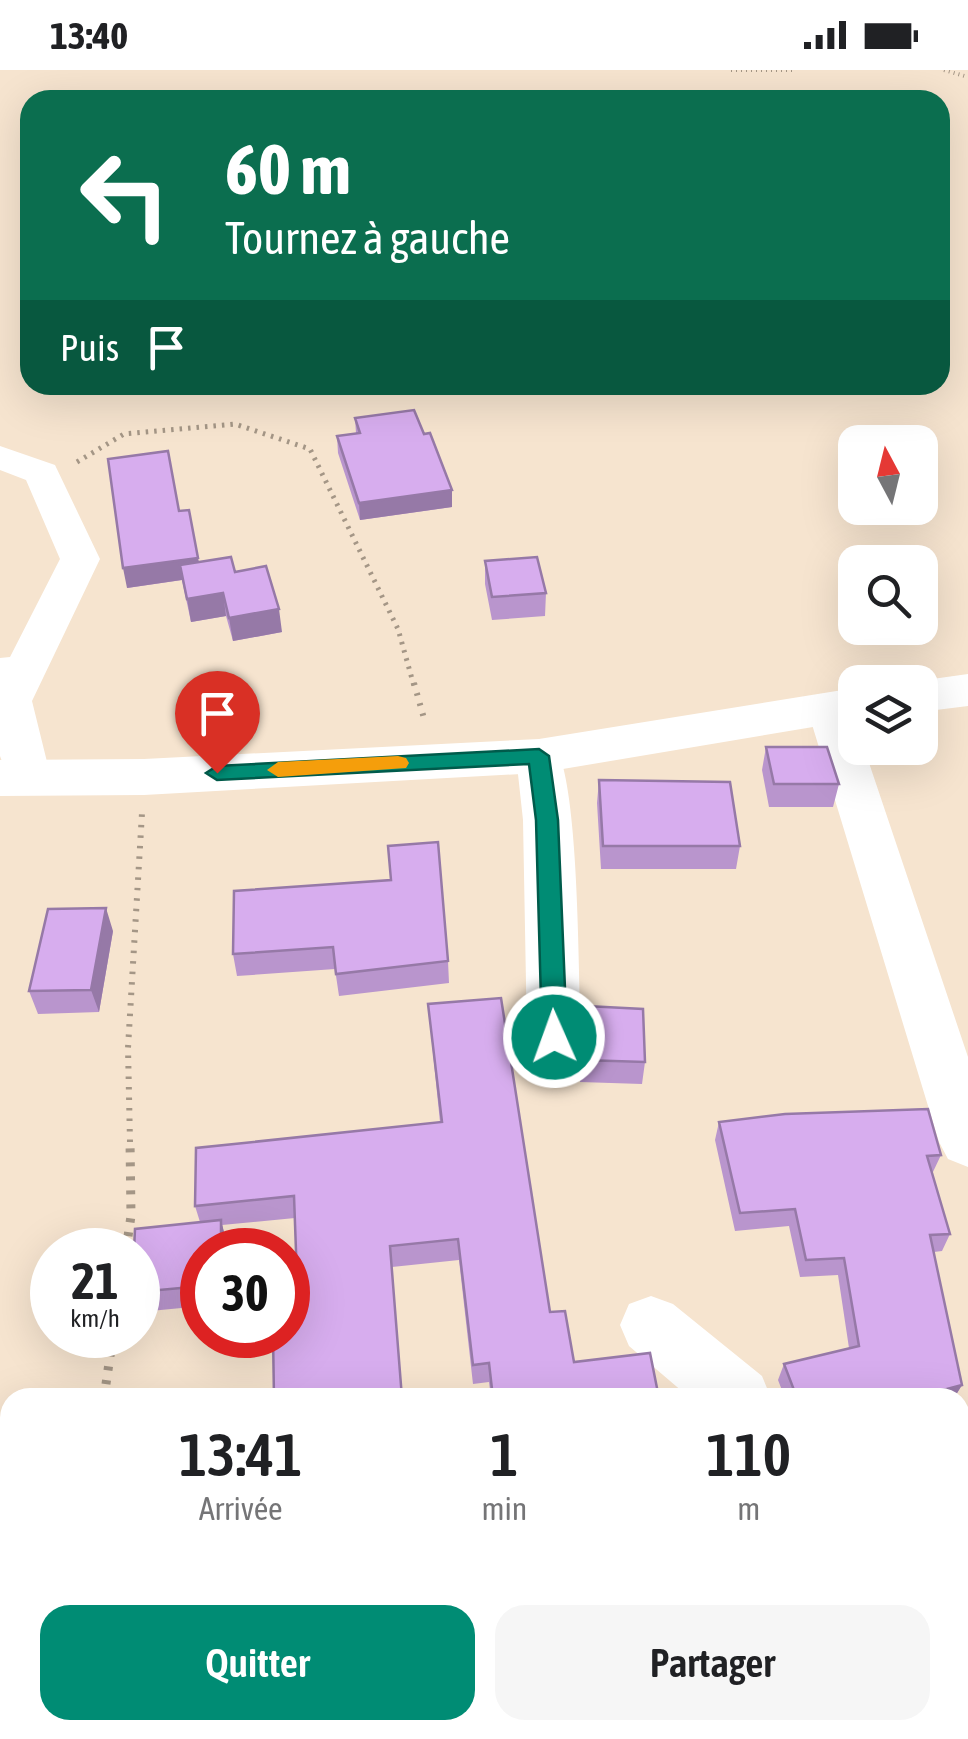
<!DOCTYPE html>
<html lang="fr">
<head>
<meta charset="utf-8">
<style>
  body { margin:0; font-family:"Asap Condensed",sans-serif; background:#f6f6f6; color:#202124; height:100vh; display:flex; flex-direction:column; font-size:38px; white-space:nowrap }
  * { box-sizing:border-box; margin:0 }
  p { font-size:32px; color:#757577 }
  .icon { flex:none; width:55px; height:55px; fill:none; stroke:currentColor; stroke-width:2; stroke-linecap:round; stroke-linejoin:round }
  .map { position:relative; flex:1; overflow:hidden }
  .details { position:absolute; left:0px; top:1318px; width:970px; height:352px; display:flex; flex-direction:column; background:#fff; border-radius:30px 30px 0 0; box-shadow:0 10px 40px #0002 }
  .details>* { flex:none }
  .banner { position:absolute; left:20px; top:20px; width:930px; height:305px; border-radius:30px; box-shadow:0 10px 40px #0002; background:#0b6e4f; color:#fff; overflow:hidden }
  .needle { width:65px; rotate:353deg }
  .tools { position:absolute; left:838px; top:355px; display:grid; gap:20px }
  .tools a { display:grid; place-items:center; width:100px; height:100px; border-radius:20px; background:#fff; box-shadow:0 10px 40px #0002; font-size:50px }
  .speed { position:absolute; left:30px; top:1158px; display:flex; gap:20px; font-size:50px; font-weight:700; text-align:center }
  .speed>* { display:grid; place-content:center; width:130px; height:130px; border-radius:50%; background:#fff; box-shadow:0 10px 40px #0002; line-height:1 }
  .speed small { font-size:25px; font-weight:400 }
  .speed .limit { border:15px solid #d22; background:#fff; color:#111 }
  .pin { position:absolute; display:grid; place-items:center; width:85px; height:85px; color:#fff; margin:-102px -42px; border-radius:50% 50% 50% 0; rotate:-45deg; box-shadow:0 0 10px #0007 }
  .pin .icon { rotate:45deg }
  .me { position:absolute; width:110px; margin:-55px; rotate:358deg; stroke-linejoin:round; filter:drop-shadow(0 0 8px #0008) }
  .turn { display:flex; align-items:center; gap:35px; height:210px; padding:0 40px; font-size:45px }
  .turn .icon { width:130px; height:130px; stroke-width:2.5 }
  .turn b { display:block; font-size:70px; line-height:85px }
  .then { display:flex; align-items:center; height:95px; padding:0 40px; background:#0003; gap:20px; font-size:38px }
  .eta { display:flex; justify-content:space-evenly; align-items:center; height:170px; text-align:center }
  .eta b { font-size:60px; font-weight:600; line-height:70px }
  .button { display:flex; gap:20px; margin-top:auto; padding:20px 40px }
  .button a { flex:1; height:115px; border-radius:30px; background:#008c74; color:#fff; font-size:40px; font-weight:600; line-height:115px; text-align:center }
  .button a+a { background:#f6f6f6; color:#202124 }
  .status { display:flex; justify-content:space-between; align-items:center; height:70px; padding:0 50px; background:#fff; direction:ltr }
  .status svg { height:28px; fill:currentColor }
  .map>svg:first-child { display:block }
  .lines { fill:none; stroke-linecap:round; stroke-linejoin:round }
  .path-far3 { stroke:#a49686; stroke-width:4; stroke-dasharray:1 4; stroke-linecap:butt }
  .path-far2 { stroke:#a49686; stroke-width:5; stroke-dasharray:2.5 6; stroke-linecap:butt }
  .path-far1 { stroke:#a49686; stroke-width:6; stroke-dasharray:2.5 8; stroke-linecap:butt }
  .path { stroke:#a49686; stroke-width:9; stroke-dasharray:4 10; stroke-linecap:butt }
  .street { fill:#fff; fill-rule:evenodd }
  .secondary { fill:#fff; fill-rule:evenodd }
  .wall { fill:#b995cd }
  .shaded-wall { fill:#9679a7 }
  .building { fill:#d7adee; stroke:#9679a7; stroke-width:2.5 }
  .route { fill:#008c74; stroke:#005b4b; stroke-width:2.5 }
  .slow { fill:#f59e0b }
</style>
</head>
<body>
<div class="status"><b>13:40</b><svg viewBox="0 0 49 12"><path d="M0 12V9h3v3zM5 12V6h3v6zM10 12V3h3v9zM15 12V0h3v12zM26 1h20v11H26zM47 4h2v5h-2z"/></svg></div>
<div class="map">
<svg width="968" height="1669" viewBox="0 0 968 1669">
  <rect width="100%" height="100%" fill="#f6e4cf"/>
  <g class="lines">
    <path class="path-far3" d="M731,0H793
      M944,0L968,7"/>
    <path class="path-far2" d="M77,392L124,364L235,354L310,379L398,559L414,616"/>
    <path class="path-far1" d="M414,613L425,652
      M130,1072L128,978L142,743"/>
    <path class="path" d="M126,1180L131,1146L130,1070
      M104,1328L113,1265
      M475,1328L498,1324"/>
    <path class="street" d="M0,376L55,395L100,489L32,631L51,708L44,719L28,724L12,719L0,686V588L10,587L60,489L26,410L0,400Z
      M829,623L845,628L855,650V678H864L968,987V1097L948,1089L939,1072L807,638L813,628Z
      M539,670L555,675C580,717 578,908 581,967L573,983L554,989L535,983L527,967L523,750L516,686L523,675Z
      M651,1226L673,1234L762,1306L771,1328H690L629,1276L620,1255L629,1234Z
      M862,1660H937L940,1669H866Z"/>
    <path class="secondary" d="M968,604V636L920,642V612H911Z
      M855,618V650L539,703L144,725L0,726V690L144,689L539,669Z"/>
  </g>
  <path class="wall" d="M355,348L452,437L360,450L338,383L337,366L356,363Z
    M179,441L199,492L235,502L282,562L233,571L226,546L191,552L182,510L127,518Z
    M485,491L546,523L545,546L492,550L485,514Z
    M766,677L839,714L833,737H769L762,700Z
    M599,710L740,776L736,799H601L597,733Z
    M234,821L448,891L449,913L339,926L335,899L237,906L233,884Z
    M113,861L99,942L38,944L29,921Z
    M428,934L550,1242L574,1292L659,1328H491L489,1312L473,1314L459,1190L392,1197L298,1236L295,1148L222,1155L226,1170L202,1180V1236L140,1242L138,1236V1180L200,1152L195,1136L440,1052Z
    M586,936L645,992L642,1014L580,1012Z
    M719,1052L941,1085L932,1104L950,1164L942,1181L934,1182L962,1315L954,1328H785L778,1310L784,1294L849,1278L838,1205L800,1207L789,1156L735,1161L715,1070Z
    M960,1440L968,1441V1531L960,1530Z
    M960,1531L968,1532V1564L966,1567H960Z
    M717,1660H859L860,1669H717Z"/>
  <path class="shaded-wall" d="M452,420V437L360,450L359,433Z
    M198,488L202,507L127,518L123,498Z
    M223,523L226,546L191,552L187,529Z
    M279,539L282,562L233,571L229,548Z
    M106,838L113,861L99,942L91,920Z
    M221,1150L226,1170V1180H221Z
    M962,1315L954,1328H913Z"/>
  <path class="building" d="M414,340L424,364L430,363L452,420L359,433L337,366L360,363L355,348Z
    M168,381L179,441L189,440L198,488L123,498L108,389Z
    M231,487L235,502L266,496L279,539L229,548L223,523L187,529L180,495Z
    M537,487L546,523L492,527L485,491Z
    M766,677H827L839,714H774Z
    M599,710L730,712L740,776H603Z
    M438,772L448,891L336,904L333,877L233,884L234,821L391,810L388,776Z
    M106,838L91,920L29,921L48,839Z
    M501,928L550,1242L565,1241L574,1292L650,1283L659,1328H493L489,1293L473,1295L458,1169L390,1176L402,1328H274L273,1265H288V1237L298,1236L294,1126L195,1136L196,1078L442,1052L428,934Z
    M586,936L643,939L645,992L582,990Z
    M928,1039L941,1085L927,1086L950,1164L930,1165L962,1315L913,1328H797L784,1294L859,1276L844,1188L806,1190L795,1139L740,1143L719,1052L785,1044Z
    M221,1150V1180H202V1216L138,1222V1180H134L135,1159Z
    M960,1440L968,1441V1516L960,1515Z
    M960,1531L968,1532V1554L960,1555Z
    M723,1660H859L860,1669H723Z"/>
  <path class="route" d="M539,679L549,686L558,750L567,967L563,974H546L542,967L536,750L529,694L217,710L206,703L217,696Z"/>
  <path class="slow" d="M398,686L406,688L409,693L406,698L278,707L267,700L278,692Z"/>
</svg>
<div class="tools">
<a><svg class="needle" viewBox="-14 -14 28 28"><path d="M0-13l5 13h-10z" fill="#e53935"/><path d="M0 13l5-13h-10z" fill="#757577"/></svg></a>
<a><svg class="icon" aria-label="search" viewBox="0 0 24 24"><circle cx="10" cy="10" r="6"/><path d="M15 15l6 6"/></svg></a>
<a><svg class="icon" aria-label="layers" viewBox="0 0 24 24"><path d="M12 4l9 5-9 5-9-5zM3 14l9 5 9-5"/></svg></a>
</div>
<div class="speed"><div>21<small>km/h</small></div><div class="limit">30</div></div>
<div class="pin" style="left:217px;top:703px;background:#d93025"><svg class="icon" aria-label="arrive" viewBox="0 0 24 24"><path d="M6 21V4h12l-3 4 3 4H6"/></svg></div>
<svg class="me" style="left:554px;top:967px" viewBox="-20 -20 40 40"><circle r="17" fill="#008c74" stroke="#fff" stroke-width="3"/><path d="M0-11L8 9 0 5-8 9z" fill="#fff"/></svg>
<div class="banner">
<div class="turn"><svg class="icon" aria-label="left" viewBox="0 0 24 24"><path d="M17 20v-9H6M10 6l-5 5 5 5"/></svg><div><b>60 m</b>Tournez à gauche</div></div>
<div class="then">Puis<svg class="icon" aria-label="arrive" viewBox="0 0 24 24"><path d="M6 21V4h12l-3 4 3 4H6"/></svg></div>
</div>
<section class="details">
<div class="eta">
<div><b>13:41</b><p>Arrivée</p></div>
<div><b>1</b><p>min</p></div>
<div><b>110</b><p>m</p></div>
</div>
<div class="button"><a>Quitter</a><a>Partager</a></div>
</section>
</div>
</body>
</html>
